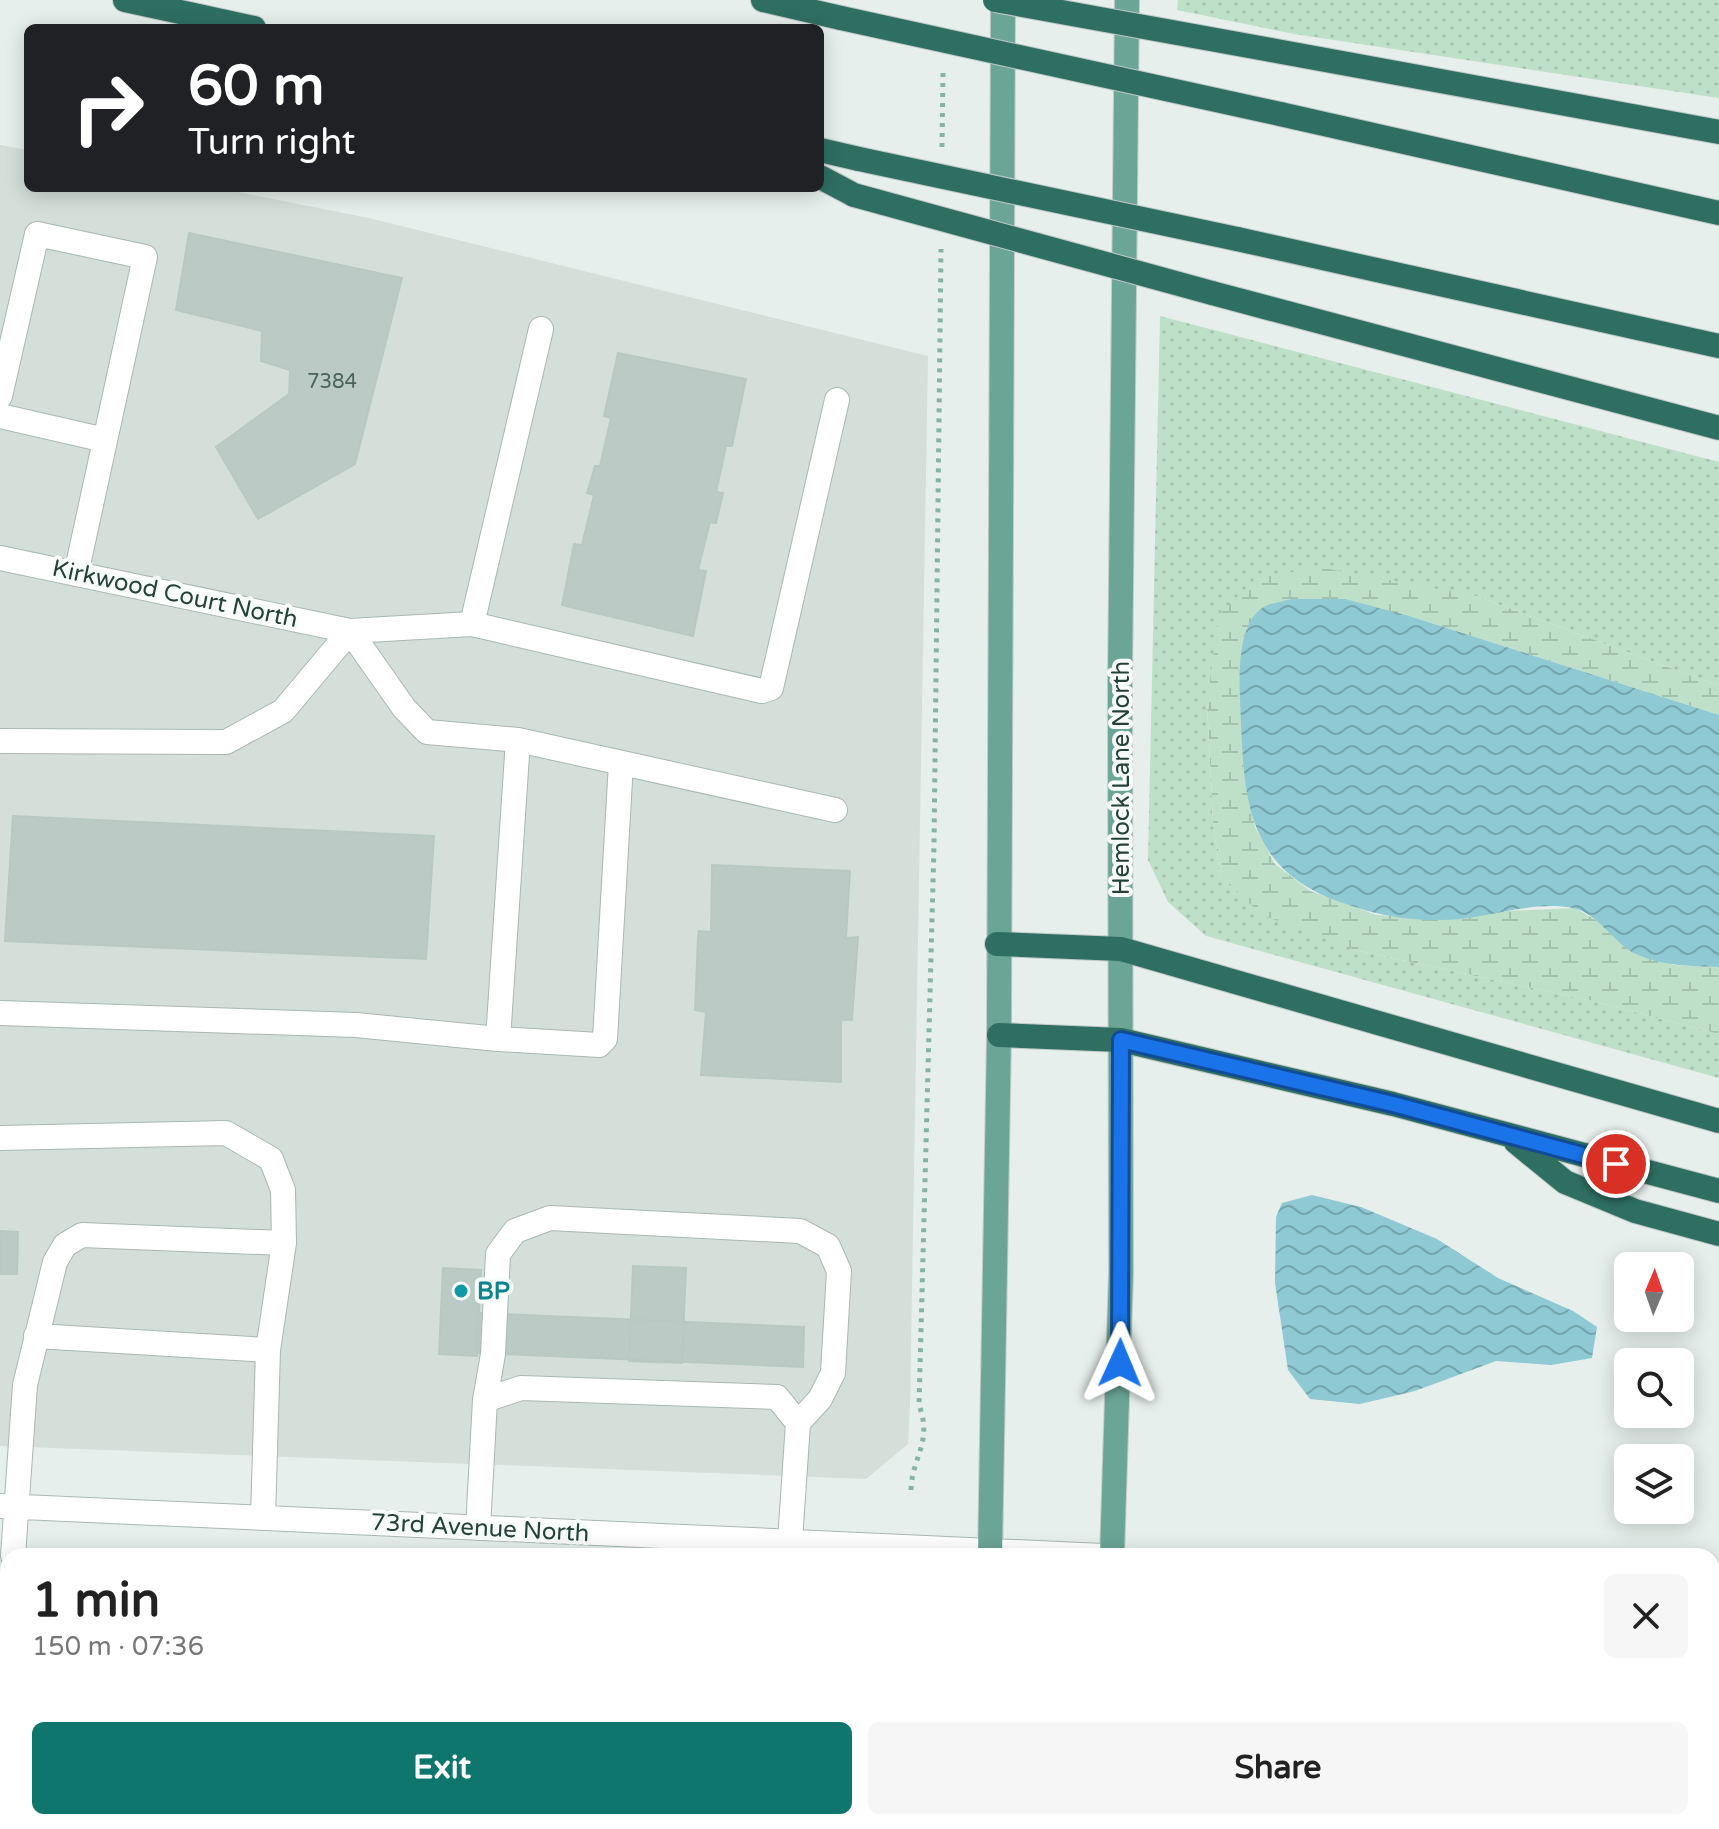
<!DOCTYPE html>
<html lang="en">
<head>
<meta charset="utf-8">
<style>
  body { margin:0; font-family:"Varela Round",sans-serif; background:#f6f6f6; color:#222; height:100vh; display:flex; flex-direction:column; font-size:30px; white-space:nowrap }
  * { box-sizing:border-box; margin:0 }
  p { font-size:26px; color:#767676 }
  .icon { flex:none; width:44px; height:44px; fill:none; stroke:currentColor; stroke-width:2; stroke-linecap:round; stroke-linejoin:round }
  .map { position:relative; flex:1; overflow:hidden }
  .details { position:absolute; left:0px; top:1548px; width:1720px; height:282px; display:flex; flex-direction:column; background:#fff; border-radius:24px 24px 0 0; box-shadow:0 4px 20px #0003 }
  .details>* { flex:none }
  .hud { position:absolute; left:24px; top:24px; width:800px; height:168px; border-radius:12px; box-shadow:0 4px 20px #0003; background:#202124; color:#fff; overflow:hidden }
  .needle { width:52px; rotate:2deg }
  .controls { position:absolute; left:1614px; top:1252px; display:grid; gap:16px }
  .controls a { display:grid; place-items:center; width:80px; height:80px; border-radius:12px; background:#fff; box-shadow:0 4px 20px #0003; font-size:40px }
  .pin { position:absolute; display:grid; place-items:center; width:68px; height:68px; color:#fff; margin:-34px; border:4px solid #fff; border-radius:50%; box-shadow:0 2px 8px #0007 }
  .me { position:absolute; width:88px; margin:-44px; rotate:1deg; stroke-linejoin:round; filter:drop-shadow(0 0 6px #0008) }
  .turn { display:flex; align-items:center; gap:28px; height:168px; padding:0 32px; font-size:36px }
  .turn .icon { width:104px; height:104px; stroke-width:2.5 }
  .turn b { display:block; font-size:56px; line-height:68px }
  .round { display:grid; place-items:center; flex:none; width:84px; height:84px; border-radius:12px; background:#f6f6f6 }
  .head { display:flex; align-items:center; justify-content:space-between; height:136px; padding:0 32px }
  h1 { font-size:48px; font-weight:700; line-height:60px }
  .action { display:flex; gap:16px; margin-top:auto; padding:16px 32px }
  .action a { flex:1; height:92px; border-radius:12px; background:#0f766e; color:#fff; font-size:32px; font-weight:700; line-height:92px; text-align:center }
  .action a+a { background:#f6f6f6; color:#222 }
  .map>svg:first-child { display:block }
  .built { fill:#d4dfda }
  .green { fill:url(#green-dots) }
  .wetland { fill:url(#wetland-marsh) }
  .water { fill:url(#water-waves) }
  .building { fill:#bbcac4; stroke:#b8c9c2; stroke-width:2 }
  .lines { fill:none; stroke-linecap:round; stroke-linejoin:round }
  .minor-casing { stroke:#a8b8b2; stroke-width:26 }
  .major-casing { stroke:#c2cac8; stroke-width:26 }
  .highway-casing { stroke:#c2cac8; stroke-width:26 }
  .path { stroke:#86b3a5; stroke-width:5; stroke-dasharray:4 6; stroke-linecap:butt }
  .minor { stroke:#fff; stroke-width:24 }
  .major { stroke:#6aa596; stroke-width:24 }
  .highway { stroke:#2f6f62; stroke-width:24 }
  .highway-bridge-casing { stroke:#c2cac8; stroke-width:26; stroke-linecap:butt }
  .highway-bridge { stroke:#2f6f62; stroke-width:24 }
  .route-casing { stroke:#114b97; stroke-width:20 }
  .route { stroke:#1a73e8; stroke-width:14 }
  .culture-dot { fill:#0f9aa8; stroke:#f7fbf9; stroke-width:3 }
  .labels { text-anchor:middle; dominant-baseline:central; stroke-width:8; stroke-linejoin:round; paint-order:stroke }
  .number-label { font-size:20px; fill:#4a645c }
  .street-label { font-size:24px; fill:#24423a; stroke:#f7fbf9 }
  .culture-label { font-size:24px; font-weight:bold; fill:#0d838f; stroke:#f7fbf9; text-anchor:start }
</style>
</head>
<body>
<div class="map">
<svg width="1719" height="1829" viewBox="0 0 1719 1829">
  <defs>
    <pattern id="green-dots" width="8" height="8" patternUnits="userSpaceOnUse" patternTransform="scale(2)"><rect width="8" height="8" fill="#bfe0c8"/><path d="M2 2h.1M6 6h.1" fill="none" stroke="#a4c1ad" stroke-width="1.8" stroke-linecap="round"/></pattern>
    <pattern id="wetland-marsh" width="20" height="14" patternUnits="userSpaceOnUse" patternTransform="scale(2)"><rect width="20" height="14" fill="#bfe0c8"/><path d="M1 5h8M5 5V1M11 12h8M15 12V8" fill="none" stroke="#a4c1ad"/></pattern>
    <pattern id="water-waves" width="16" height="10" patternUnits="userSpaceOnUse" patternTransform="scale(2)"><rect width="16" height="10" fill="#8ec9d4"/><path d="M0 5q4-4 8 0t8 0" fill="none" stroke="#74a5ad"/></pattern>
  </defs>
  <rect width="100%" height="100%" fill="#e6efeb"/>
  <path class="built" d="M0,145L28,150V188H218L369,218L928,356L910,1406L908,1444L866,1479L0,1446Z
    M1712,1654L1719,1655V1829H1155V1822H1712Z"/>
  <path class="green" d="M1178,0H1719V98L1294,34L1177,10Z
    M1160,316L1719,462V686L1476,596L1207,703L1213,821L1220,876L1355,950L1592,1001L1719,1034V1078L1206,936L1168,902L1148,860Z"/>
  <path class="wetland" d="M1323,568L1476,596L1719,686V715L1409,616L1345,599H1291L1244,634L1240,694L1244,771L1255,827L1275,864L1310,891L1377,915L1442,920L1508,911L1575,908L1673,965L1719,967V1034L1592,1001L1355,950L1262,915L1220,876L1213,821L1207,703L1219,614L1259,576Z"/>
  <path class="water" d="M1291,599H1345L1409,616L1719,715V967C1691,966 1662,966 1636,954C1614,944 1598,913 1573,908C1529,900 1484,920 1441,920C1405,921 1373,914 1340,902C1241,867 1244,791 1240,699C1239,672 1238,625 1262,608C1269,603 1283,602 1291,599Z
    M1312,1195L1361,1207L1437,1239L1498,1278L1573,1311L1597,1327L1592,1358L1551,1365L1496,1361L1415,1391L1360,1404L1310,1399L1288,1370L1275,1283L1276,1217L1282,1203Z
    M138,1822H313L315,1829H138Z
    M395,1822H862V1829H394Z
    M1184,1822H1308L1310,1829H1184Z"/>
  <path class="building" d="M189,233L402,278L355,464L258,519L216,447L289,394L290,370L261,361L262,331L176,310Z
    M618,353L746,379L732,446H726L716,492L723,493L716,523L710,522L698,570L706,571L693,636L562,605L574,544L582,545L594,495L587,493L595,466H600L611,418L604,416Z
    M13,816L434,836L426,959L5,941Z
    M712,865L850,871L846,938L858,937L852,1020H841V1082L701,1075L706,1012L695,1010L698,937L699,931L711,932Z
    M0,1231L18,1232L17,1274H0Z
    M633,1266L686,1268L682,1363L629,1361Z
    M443,1268L481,1270L477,1356L439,1354Z
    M478,1313L804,1327L803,1367L476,1353Z
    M1623,1822H1704V1829H1623Z"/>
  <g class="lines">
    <g class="minor-casing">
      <path id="minor" d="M0,396L37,234L145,257L76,574
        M0,416L105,440
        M0,558L350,631L472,624L762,691L771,688L837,400
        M472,624L541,329
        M350,631L404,708L427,732L518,740L835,810
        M518,740L498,1039L599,1045L605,1039L621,763
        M0,741L226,742L283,711L350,631
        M0,1013L356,1025L498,1039
        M0,1138L226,1133L271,1159L283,1190L284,1243L268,1350L263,1518
        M36,1336L268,1350
        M485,1400L493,1354L498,1254L515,1231L550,1218L800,1231L828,1246L839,1271L833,1373L820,1399L798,1423
        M0,1506L1103,1556
        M478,1528L485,1400L521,1388L777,1397L798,1423L790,1541
        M13,1556L25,1385L55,1262L65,1245L82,1235L284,1243
        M1712,1581H1719
        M0,1618L8,1582
        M1549,1829V1822"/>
    </g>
    <g class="major-casing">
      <path id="major" d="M990,1556L999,1035L1003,0
        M1112,1556L1121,1273L1120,681L1127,0
        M987,1829L988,1822
        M1095,1829L1096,1822"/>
    </g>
    <g class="highway-casing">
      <path id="highway" d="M125,0L254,28
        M763,0L841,18
        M1271,50L1719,132
        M1280,114L1719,213
        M820,150L859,159
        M820,177L854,195
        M1237,239L1719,346
        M1212,293L1719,428
        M997,944L1121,949L1719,1121
        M999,1035L1121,1040L1393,1104L1719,1191
        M1516,1142L1565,1182L1635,1211L1719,1234"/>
    </g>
    <path class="path" d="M942,147L943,73
      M911,1490C912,1456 933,1443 919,1405L934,845L941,249
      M1712,1641H1719
      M919,1822V1829"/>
    <use href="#minor" class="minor"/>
    <use href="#major" class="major"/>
    <use href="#highway" class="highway"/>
    <g class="highway-bridge-casing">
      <path id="highway-bridge" d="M995,0L1271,50
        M841,18L1280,114
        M859,159L1237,239
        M854,195L1212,293"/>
    </g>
    <use href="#highway-bridge" class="highway-bridge"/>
  </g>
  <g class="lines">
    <g class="route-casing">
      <path id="route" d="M1120,1363L1121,1040L1393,1104L1616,1164"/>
    </g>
    <use href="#route" class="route"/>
  </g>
  <circle class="culture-dot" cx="461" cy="1291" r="8"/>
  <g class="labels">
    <g class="number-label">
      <text x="332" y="382">7384</text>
    </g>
    <g class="street-label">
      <text transform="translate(175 594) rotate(12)">Kirkwood Court North</text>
      <text transform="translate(1121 778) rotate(-90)">Hemlock Lane North</text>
      <text transform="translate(480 1528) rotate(3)">73rd Avenue North</text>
    </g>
    <g class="culture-label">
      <text x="477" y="1291">BP</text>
    </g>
  </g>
</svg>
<div class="controls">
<a><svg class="needle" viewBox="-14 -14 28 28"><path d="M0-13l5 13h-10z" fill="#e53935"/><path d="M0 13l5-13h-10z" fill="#767676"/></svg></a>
<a><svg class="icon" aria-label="search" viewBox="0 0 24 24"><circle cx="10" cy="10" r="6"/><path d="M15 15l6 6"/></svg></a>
<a><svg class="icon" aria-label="layers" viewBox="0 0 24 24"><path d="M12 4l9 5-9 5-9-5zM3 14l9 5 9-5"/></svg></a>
</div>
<div class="pin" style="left:1616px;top:1164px;background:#d93025"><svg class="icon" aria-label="arrive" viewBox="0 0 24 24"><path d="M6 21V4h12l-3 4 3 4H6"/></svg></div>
<svg class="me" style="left:1120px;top:1363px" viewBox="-20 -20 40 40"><path d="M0-17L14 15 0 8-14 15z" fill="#1a73e8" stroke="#fff" stroke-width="4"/></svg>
<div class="hud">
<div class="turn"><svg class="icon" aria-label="right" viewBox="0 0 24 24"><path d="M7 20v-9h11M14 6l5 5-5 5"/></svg><div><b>60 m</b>Turn right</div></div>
</div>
<section class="details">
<div class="head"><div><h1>1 min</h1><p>150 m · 07:36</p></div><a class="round"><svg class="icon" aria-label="close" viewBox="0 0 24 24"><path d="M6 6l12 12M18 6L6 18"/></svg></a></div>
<div class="action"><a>Exit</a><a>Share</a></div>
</section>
</div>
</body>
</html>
